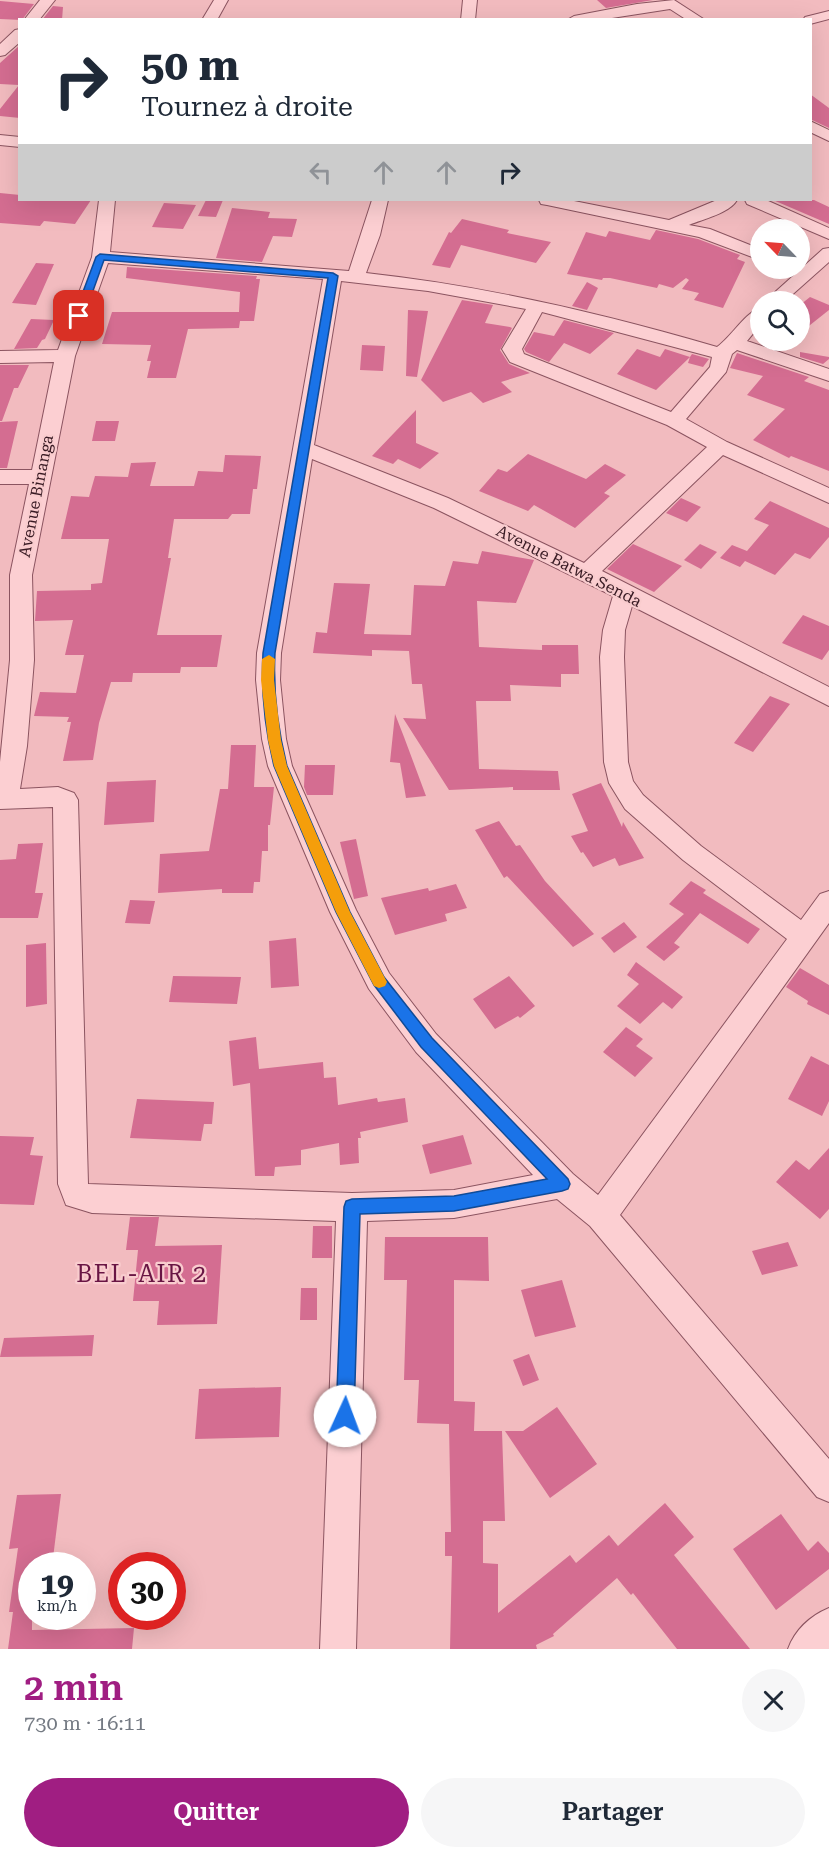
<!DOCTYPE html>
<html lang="fr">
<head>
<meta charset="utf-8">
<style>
  body { margin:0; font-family:"Roboto Serif",serif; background:#f6f6f7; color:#1f2937; height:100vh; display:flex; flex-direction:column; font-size:22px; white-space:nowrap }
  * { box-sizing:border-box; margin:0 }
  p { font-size:20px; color:#747a83 }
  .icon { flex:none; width:33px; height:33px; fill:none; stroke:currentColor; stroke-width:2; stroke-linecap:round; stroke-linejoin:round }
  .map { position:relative; height:1649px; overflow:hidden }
  .sheet { display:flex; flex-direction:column; background:#fff; flex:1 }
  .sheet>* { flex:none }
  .top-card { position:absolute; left:18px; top:18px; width:794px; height:183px; border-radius:0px; box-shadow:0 6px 24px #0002; background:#fff; color:#1f2937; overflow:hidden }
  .needle { width:39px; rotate:295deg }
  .controls { position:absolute; left:750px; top:219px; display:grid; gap:12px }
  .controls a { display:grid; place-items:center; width:60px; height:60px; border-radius:50%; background:#fff; box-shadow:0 6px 24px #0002; font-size:30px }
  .speed { position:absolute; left:18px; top:1552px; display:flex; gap:12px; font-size:30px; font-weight:700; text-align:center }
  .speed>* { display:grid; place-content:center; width:78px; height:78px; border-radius:50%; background:#fff; box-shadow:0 6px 24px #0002; line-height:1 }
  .speed small { font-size:15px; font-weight:400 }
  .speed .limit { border:9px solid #d22; background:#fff; color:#111 }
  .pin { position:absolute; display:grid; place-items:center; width:51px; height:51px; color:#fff; margin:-26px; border-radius:12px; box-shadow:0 3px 9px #0006 }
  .me { position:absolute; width:66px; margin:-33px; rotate:2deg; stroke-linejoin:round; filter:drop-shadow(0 0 4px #0008) }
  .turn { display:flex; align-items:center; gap:21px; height:126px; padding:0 24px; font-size:27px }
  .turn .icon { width:78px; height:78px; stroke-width:2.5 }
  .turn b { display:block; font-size:42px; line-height:51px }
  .lanes { display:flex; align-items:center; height:57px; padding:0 24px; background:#0003; justify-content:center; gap:30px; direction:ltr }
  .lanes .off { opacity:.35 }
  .round { display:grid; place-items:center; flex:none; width:63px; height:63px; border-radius:32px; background:#f6f6f7 }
  .headline { display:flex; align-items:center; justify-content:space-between; height:102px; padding:0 24px }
  h1 { font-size:36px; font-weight:600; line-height:45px; color:#a01e82 }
  .primary-button { display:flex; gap:12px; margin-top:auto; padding:12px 24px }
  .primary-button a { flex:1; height:69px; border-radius:36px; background:#a01e82; color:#fff; font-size:24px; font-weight:600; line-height:69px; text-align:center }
  .primary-button a+a { background:#f6f6f7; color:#1f2937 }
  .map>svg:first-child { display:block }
  .building { fill:#d46d91 }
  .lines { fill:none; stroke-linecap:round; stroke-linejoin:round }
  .minor-casing { stroke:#8b5460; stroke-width:2 }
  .minor { fill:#fccfd2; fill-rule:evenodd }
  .route { fill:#1a73e8; stroke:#114b97; stroke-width:1.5 }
  .slow { fill:#f59e0b }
  .labels { text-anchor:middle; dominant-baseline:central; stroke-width:4.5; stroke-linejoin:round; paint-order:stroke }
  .street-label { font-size:16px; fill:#381a23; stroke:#f9ccce }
  .near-quarter-label { font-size:24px; letter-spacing:1.5px; fill:#691544; stroke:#f9ccce }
</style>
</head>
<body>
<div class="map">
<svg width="829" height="1649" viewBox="0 0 829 1649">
  <rect width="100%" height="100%" fill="#f2bbbf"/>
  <path class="building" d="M597,0H653L606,8Z
    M0,1L34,4L22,20L0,19Z
    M53,6L63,7L62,20H42Z
    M20,45V118L0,116V109L19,85L0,84V63Z
    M810,94L829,108V128L810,119Z
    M0,193L20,195V200H91L75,224L44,221L40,226L0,223Z
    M206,200H223L216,217L198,216Z
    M773,200H814L829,207V224Z
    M164,203L196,205L183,229L152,227Z
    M232,208L270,212L268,218L297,219L292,237L273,236L262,262L216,258Z
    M462,219L509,230L507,233L551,242L536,263L461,245L450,268L432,265L449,232L451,233Z
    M656,230L698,239L740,255L737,259L745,262L723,308L694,300L699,293L682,289L689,280L686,278L673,288L659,284L657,288L610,278H603L602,280L567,274L586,232L606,237L609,231L650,240Z
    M36,263L54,264L36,305L12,303Z
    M127,267L257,276L256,279H260L254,321H240L239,328L188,329L176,378H147L151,361H147L151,345L102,344L112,312H239L240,292L126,278Z
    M587,282L598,288L587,310L572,306Z
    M810,297L829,305V310L800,333V305Z
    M462,300L493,305L485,323L510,327L512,328L500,350L509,364L530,373L501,382L512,392L483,403L471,392L443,402L421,380Z
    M408,310L428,311L417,377L406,376Z
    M31,319L54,320L45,339L42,340L37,348L14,349Z
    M564,320L614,333L590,354L564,343L549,362L526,352L524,349L534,332L554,336Z
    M362,345L385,346L383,371L360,370Z
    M637,349L660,357L665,349L690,357L692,354L709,359L703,367L688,363L690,357L656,390L617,374Z
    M800,352L829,357V359L823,364L800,357Z
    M737,353L809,377L804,381L829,390V471L791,456L789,458L753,440L785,409L747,395L763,376L730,368Z
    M0,365H29L18,388H14L2,421H0Z
    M416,410V443L439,453L420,469L398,459L393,464L372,456Z
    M18,421L7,468H0V422Z
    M96,421H119L115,441H92Z
    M528,454L586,479L605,464L626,475L604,493L610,496L575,528L534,505L528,511L479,491L498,469L507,472Z
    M225,455L261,456L257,489H253L250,514H232L228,519H174L168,558H171L157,635H222L217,667H181L180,673H133L132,682H111L99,723L93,760L63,761L71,722H67L69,717L34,716L40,692L76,693L84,655H65L73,620L35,621L37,591L91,590V584L102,583L109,539H61L71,496L89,497L95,476L128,477L131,463L156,462L150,486H194L198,471L223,472Z
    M681,498L701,507L687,522L666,513Z
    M770,501L829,528V537L810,559L795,553L775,575L745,561L740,567L720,558L732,545L747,551L769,525L754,519Z
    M633,544L682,566L654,592L607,569Z
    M700,544L717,552L701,569L684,560Z
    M482,551L534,560L516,603L477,601L479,647L542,650V645H578L579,674H561V687L510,685L511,701H476L479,769L558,771L560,790H513V787L449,790L403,718L426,719L422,684H412L409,651L372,650V656L313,653L316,632L327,633L334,583L370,584L364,634L411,635L414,585L445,586L453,561L478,564Z
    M803,615L829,626V650L822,660L782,643Z
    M770,696L790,704L753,752L734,743Z
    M395,714L404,737L426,796L406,798L400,763L390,762Z
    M231,745H256L254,787H274L270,825H268V851H262L260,882H254L253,893H222V889L158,893L160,854L209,851L220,789H228Z
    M305,765H335L333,795H307L304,787Z
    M156,780L154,822L104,825L107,782Z
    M601,783L622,827L623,822L644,858L619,866L615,858L593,867L583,852L581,853L571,836L588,831L572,794Z
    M499,821L516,846L520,845L545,881L594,934L573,947L507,876L504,878L475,830Z
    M356,839L368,896L354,899L340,842Z
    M43,843L35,893H43L38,918H0V860L16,859L18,844Z
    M691,881L706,890L703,893L760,929L748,944L700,913L674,943L680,947L664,961L646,947L684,914L669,904Z
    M456,884L467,908L445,914L447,921L395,935L381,898L428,888L429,891Z
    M130,900L155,901L150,924L125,923Z
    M624,922L637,937L614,953L601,938Z
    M296,938L299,986L271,988L269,941Z
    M46,943L47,1004L26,1007V945Z
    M636,962L683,997L672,1009L663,1002L640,1024L617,1006L639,984L627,975Z
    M800,968L829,985V1015L807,1004L808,1001L786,987Z
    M173,976L241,977L237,1004L169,1002Z
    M509,976L535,1006L520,1018L518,1016L495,1029L473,999Z
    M626,1027L643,1039L636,1046L653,1058L635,1077L603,1052Z
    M256,1037L259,1069L323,1062L324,1078L336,1077L338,1105L377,1098L378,1102L405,1098L408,1122L360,1132L361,1138H358L359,1163L340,1165L339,1143L301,1150V1165L275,1167L274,1176H255L250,1083L233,1086L229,1041Z
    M811,1056L829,1065V1101L822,1116L788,1099Z
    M137,1099L214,1102L212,1124H204L201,1141L130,1138Z
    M463,1135L472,1164L430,1174L422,1145Z
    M0,1136L34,1137L30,1155L43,1156L34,1205L0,1204Z
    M829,1148V1209L820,1219L776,1182L796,1160L809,1170Z
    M130,1217H159L155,1246L222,1245L217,1324L157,1325L159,1301H133L138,1250H126Z
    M313,1226H332V1258H312Z
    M385,1237H488L489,1281L454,1280V1401L475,1402L474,1431H502L505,1521H483V1563L498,1564V1613L570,1555L576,1563L609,1535L618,1546L665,1503L694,1537L674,1555L750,1649H677L633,1593L631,1595L617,1578L553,1634L554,1636L536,1645L537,1649H450L452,1556H445V1532H451L449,1424L417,1423L419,1380H404L407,1280H384Z
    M788,1242L798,1266L762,1275L752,1251Z
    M562,1280L576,1327L535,1337L521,1290Z
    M301,1288H317V1320H300Z
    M94,1335L92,1356L0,1357L4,1338Z
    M529,1354L539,1380L523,1386L513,1360Z
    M281,1387L279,1437L195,1439L199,1389Z
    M557,1407L597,1464L550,1498L505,1431H523Z
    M61,1494L52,1566H32V1630L134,1628L132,1649H8L13,1612H9L18,1548L9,1549L17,1495Z
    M781,1514L808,1551L818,1541L829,1553V1569L776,1610L733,1549Z"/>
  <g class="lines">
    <g class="minor-casing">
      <path id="minor" d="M40,0H55L39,20H24Z
        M214,0H228L217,20H202Z
        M463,0H477L475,20H461Z
        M674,0L705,20H687L670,9L599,20H567L574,16L637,4Z
        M829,11V19L810,24V20H803L805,17Z
        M20,29V42L5,55L0,56V44L15,30Z
        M810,121L829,130V141L810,132Z
        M0,135L20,137V147L0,145Z
        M99,200H115L110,252L349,271L372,200H388L380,235L366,273C486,286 601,313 717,347C731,337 746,312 760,308V325L747,341L829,369V381L737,350L732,354L726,372L686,419L727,442L829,488V503L723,455L602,571L829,687V706L632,606L625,630L624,657L628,762L633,781L643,795L701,846L801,920L820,894L829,891V923L620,1215L829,1459V1502L817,1497L590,1226L557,1199L454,1218L367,1221L356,1649H320L336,1221L92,1213L66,1205L58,1184L53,807L0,809V762L10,660V575L29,484H0V470H32L54,362L0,363V351L58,350L92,257ZM108,263L323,279L257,653L256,680L262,739L268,766L330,912L369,989L416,1052L533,1175L454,1190L352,1193L88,1184L78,800L74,793L58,787L20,789L27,746L34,660L32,575L75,356ZM341,281L428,291L526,309L502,349L510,362L667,425L707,447L584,563L448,498L314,445ZM542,312L712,357L710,367L671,412L524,354L522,349ZM312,459L434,508L613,596L603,630L600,657L604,762L609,783L625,809L683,860L787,939L598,1195L573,1174L436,1034L389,973L356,910L292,766L286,739L280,680L281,653Z
        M539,200H569L669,220L717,200H737C730,213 703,219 689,225L710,229L760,249V260L699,237L547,205L541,204Z
        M745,200H766L829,228V239L747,204Z
        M829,248V262L784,302H764L823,249Z
        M829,1608V1649H788C795,1630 810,1616 829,1608Z"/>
    </g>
    <use href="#minor" class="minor"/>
  </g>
  <path class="route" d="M100,254L333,273L338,276L275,653C273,690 278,730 287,766L350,912L384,977L432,1038L568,1179L570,1184L568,1189L562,1191L454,1211L360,1214L354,1416L352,1423L345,1425L339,1423L336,1416L344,1207L346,1201L352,1199L454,1196L547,1179L421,1047L374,985L336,912L274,766C265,730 261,690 263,653L328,278L104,260L84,316L76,319L74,316L96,257Z"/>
  <path class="slow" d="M269,655L275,659L274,680L281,740L287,766L350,912L387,982L385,986L379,988L374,986L336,912L274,766L268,740L261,680L262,659Z"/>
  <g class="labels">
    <g class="street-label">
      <text transform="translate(36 496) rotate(-79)">Avenue Binanga</text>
      <text transform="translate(569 566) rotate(27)">Avenue Batwa Senda</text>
    </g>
    <g class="near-quarter-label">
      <text x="142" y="1274">BEL-AIR 2</text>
    </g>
  </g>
</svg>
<div class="controls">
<a><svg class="needle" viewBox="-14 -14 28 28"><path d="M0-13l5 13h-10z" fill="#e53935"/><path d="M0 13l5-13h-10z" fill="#747a83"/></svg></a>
<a><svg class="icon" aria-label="search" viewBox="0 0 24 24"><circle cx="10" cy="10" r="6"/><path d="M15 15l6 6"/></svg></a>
</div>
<div class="speed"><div>19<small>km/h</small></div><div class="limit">30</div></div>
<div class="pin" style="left:79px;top:316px;background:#d93025"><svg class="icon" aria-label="arrive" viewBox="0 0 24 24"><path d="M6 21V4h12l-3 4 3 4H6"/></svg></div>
<svg class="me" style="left:345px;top:1416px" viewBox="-20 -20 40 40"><circle r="19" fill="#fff"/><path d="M0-13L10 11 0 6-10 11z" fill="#1a73e8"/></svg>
<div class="top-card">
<div class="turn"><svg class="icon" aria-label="right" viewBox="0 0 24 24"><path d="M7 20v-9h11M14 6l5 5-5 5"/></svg><div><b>50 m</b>Tournez à droite</div></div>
<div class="lanes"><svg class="icon off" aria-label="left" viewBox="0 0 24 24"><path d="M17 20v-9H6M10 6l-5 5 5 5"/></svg><svg class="icon off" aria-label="ahead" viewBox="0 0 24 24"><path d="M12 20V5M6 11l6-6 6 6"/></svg><svg class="icon off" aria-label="ahead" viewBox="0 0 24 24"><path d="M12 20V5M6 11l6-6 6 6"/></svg><svg class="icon" aria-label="right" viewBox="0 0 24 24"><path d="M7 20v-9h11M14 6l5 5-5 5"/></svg></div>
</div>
</div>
<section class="sheet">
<div class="headline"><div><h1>2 min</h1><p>730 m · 16:11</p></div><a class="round"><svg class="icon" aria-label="close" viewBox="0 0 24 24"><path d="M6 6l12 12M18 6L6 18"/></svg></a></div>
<div class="primary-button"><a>Quitter</a><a>Partager</a></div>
</section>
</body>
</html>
